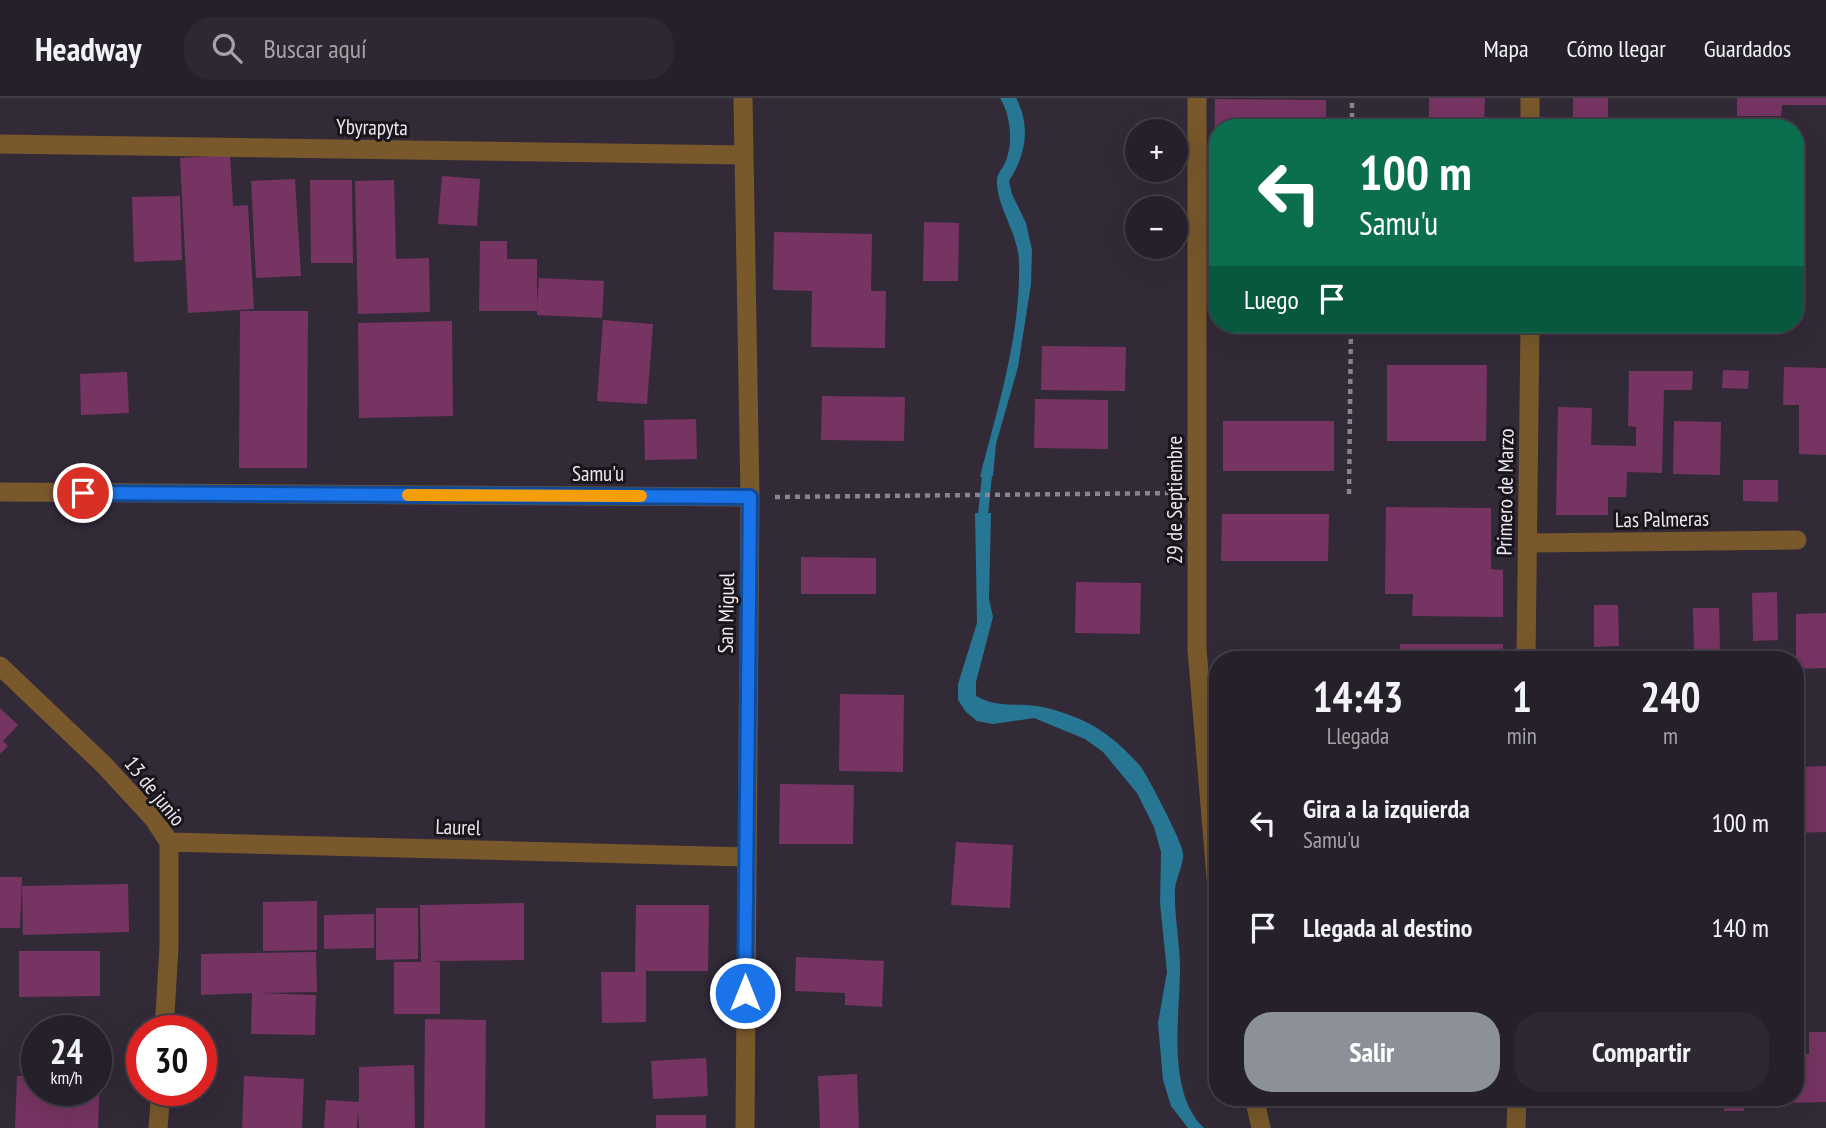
<!DOCTYPE html>
<html lang="es">
<head>
<meta charset="utf-8">
<style>
  body { margin:0; font-family:"PT Sans Narrow",sans-serif; background:#2e2832; color:#f1f3f6; height:100vh; display:flex; flex-direction:column; font-size:26px; white-space:nowrap }
  * { box-sizing:border-box; margin:0 }
  p { font-size:23px; color:#a4a3a8 }
  .icon { flex:none; width:38px; height:38px; fill:none; stroke:currentColor; stroke-width:2; stroke-linecap:round; stroke-linejoin:round }
  .map { position:relative; flex:1; overflow:hidden }
  .drawer { position:absolute; left:1209px; top:553px; width:595px; height:455px; display:flex; flex-direction:column; background:#26202a; border-radius:28px; box-shadow:0 7px 28px #0002,0 0 0 2px #423e47 }
  .drawer>* { flex:none }
  .guide { position:absolute; left:1209px; top:21px; width:595px; height:214px; border-radius:28px; box-shadow:0 7px 28px #0002,0 0 0 2px #423e47; background:#0b6e4f; color:#fff; overflow:hidden }
  .controls { position:absolute; left:1125px; top:21px; display:grid; gap:14px }
  .controls a { display:grid; place-items:center; width:63px; height:63px; border-radius:50%; background:#26202a; box-shadow:0 7px 28px #0002,0 0 0 2px #423e47; font-size:35px }
  .speed { position:absolute; left:21px; top:917px; display:flex; gap:14px; font-size:35px; font-weight:700; text-align:center }
  .speed>* { display:grid; place-content:center; width:91px; height:91px; border-radius:50%; background:#26202a; box-shadow:0 7px 28px #0002,0 0 0 2px #423e47; line-height:1 }
  .speed small { font-size:18px; font-weight:400 }
  .speed .limit { border:10px solid #d22; background:#fff; color:#111 }
  .pin { position:absolute; display:grid; place-items:center; width:60px; height:60px; color:#fff; margin:-30px; border:4px solid #fff; border-radius:50%; box-shadow:0 2px 7px #0007 }
  .me { position:absolute; width:77px; margin:-38px; rotate:0deg; stroke-linejoin:round; filter:drop-shadow(0 0 5px #0008) }
  .turn { display:flex; align-items:center; gap:24px; height:147px; padding:0 35px; font-size:32px }
  .turn .icon { width:91px; height:91px; stroke-width:2.5 }
  .turn b { display:block; font-size:49px; line-height:60px }
  .then { display:flex; align-items:center; height:66px; padding:0 35px; background:#0003; gap:14px; font-size:26px }
  .eta { display:flex; justify-content:space-evenly; align-items:center; height:119px; text-align:center }
  .eta b { font-size:42px; font-weight:800; line-height:49px }
  .action { display:flex; gap:14px; margin-top:auto; padding:14px 35px }
  .action a { flex:1; height:80px; border-radius:28px; background:#8c9099; color:#fff; font-size:28px; font-weight:800; line-height:80px; text-align:center }
  .action a+a { background:#2e2832; color:#f1f3f6 }
  ul { padding:0; list-style:none }
  li { display:flex; align-items:center; gap:21px; height:105px; padding:0 35px }
  li div { flex:1 }
  li b { display:block; font-size:26px }
  li em { font-style:normal }
  header { display:flex; align-items:center; gap:42px; box-sizing:border-box; height:98px; padding:0 35px; background:#26202a; border-bottom:2px solid #423e47 }
  header strong { font-size:33px }
  nav { display:flex; gap:38px; margin-inline-start:auto; font-size:24px }
  .search { width:490px; height:63px; background:#2e2832; display:flex; align-items:center; gap:18px; box-sizing:border-box; padding:0 24px; border-radius:28px; color:#a4a3a8; font-size:26px }
  .map>svg:first-child { display:block }
  .water { fill:#277693 }
  .lines { fill:none; stroke-linecap:round; stroke-linejoin:round }
  .stream { stroke:#277693; stroke-width:10 }
  .building { fill:#763462 }
  .path { stroke:#8b838f; stroke-width:4.5; stroke-dasharray:5 5; stroke-linecap:butt }
  .minor { stroke:#79592b; stroke-width:19 }
  .route-casing { stroke:#114b97; stroke-width:18 }
  .route { stroke:#1a73e8; stroke-width:12 }
  .slow { stroke:#f59e0b; stroke-width:12 }
  .labels { text-anchor:middle; dominant-baseline:central; stroke-width:6; stroke-linejoin:round; paint-order:stroke }
  .street-label { font-size:21px; fill:#ede7f0; stroke:#19151b }
</style>
</head>
<body>
<header>
<strong>Headway</strong>
<div class="search"><svg class="icon" aria-label="search" viewBox="0 0 24 24"><circle cx="10" cy="10" r="6"/><path d="M15 15l6 6"/></svg>Buscar aquí</div>
<nav><a>Mapa</a><a>Cómo llegar</a><a>Guardados</a></nav>
</header>
<div class="map">
<svg width="1826" height="1030" viewBox="0 0 1826 1030">
  <rect width="100%" height="100%" fill="#332a38"/>
  <path class="water" d="M1000,0H1016C1031,28 1026,57 1009,83L1012,96L1026,125L1032,152L1031,186L1018,269L996,346L993,378L980,379C998,308 1021,237 1019,163C1018,136 998,110 997,86C996,77 1000,74 1004,67C1014,47 1011,18 1000,0Z
    M975,415H991L989,501L993,519L976,584V598C998,610 1013,605 1037,608C1056,611 1081,620 1097,630C1113,640 1129,655 1141,669C1148,679 1183,745 1183,755C1184,766 1176,780 1175,791C1174,818 1180,844 1180,871C1180,918 1166,994 1204,1030H1188L1171,1008L1163,982L1158,925L1167,874L1160,805L1161,754L1154,729L1137,695L1103,654L1085,641L1034,620L993,626L977,623L966,614L958,602V586L977,525Z"/>
  <g class="lines">
    <path class="stream" d="M982,426L988,368"/>
  </g>
  <path class="building" d="M1429,0H1485L1484,28L1429,29Z
    M1573,0H1608V30H1573Z
    M1737,0H1826V7H1782L1781,18H1737Z
    M1215,1L1326,2V30H1218V71H1214Z
    M230,57L233,108L248,107L254,211L188,215L180,60Z
    M442,78L480,81L477,128L438,126Z
    M295,81L301,178L256,180L251,83Z
    M310,82H352L353,165H311Z
    M394,82L396,161L429,160L430,214L358,216L355,83Z
    M180,98L182,162L134,164L132,99Z
    M924,124L959,125L958,183H923Z
    M774,134L872,136L871,193H886L885,250L811,249L812,193L773,192Z
    M480,143H507V161H537V207L539,180L604,183L602,220L537,217V213H479Z
    M240,213H308L307,370H239Z
    M603,222L653,226L647,306L597,303Z
    M452,223L453,318L359,320L358,225Z
    M1428,226H1481V235H1428Z
    M1682,226H1721V234L1682,233Z
    M1042,248L1126,249L1125,293L1041,292Z
    M1387,267H1487L1486,343H1387Z
    M1784,269L1826,270V357L1799,356V307H1783Z
    M1723,272L1749,273L1748,291L1722,290Z
    M1629,273H1693L1692,292H1664L1662,375L1627,374L1626,399H1608V417H1556L1558,309L1592,310L1591,347L1636,348V329L1628,328Z
    M127,274L129,315L81,317L80,276Z
    M822,298L905,299L904,343L821,342Z
    M1035,301L1108,302V351L1034,350Z
    M696,321L697,361L645,362L644,322Z
    M1223,323H1334V373H1223Z
    M1674,323L1721,324L1720,377L1673,376Z
    M1743,382H1778V404L1743,403Z
    M1386,409L1491,410V471L1503,472V519L1412,518L1413,496H1385Z
    M1222,416H1329L1328,463H1221Z
    M801,459L876,460V496H801Z
    M1076,484L1141,485L1140,536L1075,535Z
    M1777,494L1778,542L1753,543L1752,495Z
    M1594,507H1618L1619,548L1594,549Z
    M1693,510H1719L1720,553H1694Z
    M1826,515V570L1796,571V516Z
    M1400,546H1503V562H1400Z
    M840,596L904,597L903,674L839,673Z
    M0,610L18,627L3,643L8,648L0,656Z
    M1826,668V734L1796,735V669Z
    M780,686L854,687L853,746H779Z
    M956,744L1013,747L1010,810L951,807Z
    M0,779H22L20,830H0Z
    M128,786L129,834L23,837L22,788Z
    M317,803V852L263,853V804Z
    M524,805V862L430,863L440,864V916H394V864H421L420,807Z
    M636,807H709L708,873H646V924L602,925L601,874H635Z
    M376,810H418V861L376,862Z
    M374,816V850L324,851V817Z
    M19,853H100V898L19,899Z
    M316,854L317,894L259,895L316,897L315,937L251,936L252,895L201,897V856Z
    M796,859L884,863L882,909L845,907V895L795,893Z
    M425,921L486,922L485,1030H424Z
    M1809,934H1826V1004L1787,1005V999H1796V956H1809Z
    M706,960L708,998L653,1001L651,963Z
    M414,967L415,1030H359L358,1010L357,1030H324L326,1002L359,1004V969Z
    M857,976L859,1030H820L818,978Z
    M17,978H37V992H96V979H100L98,1030H15Z
    M244,978L304,981L302,1030H242Z
    M1652,999H1695V1009L1652,1010Z
    M1723,999H1744V1013H1724Z
    M656,1017H706V1030H656Z"/>
  <g class="lines">
    <path class="path" d="M1352,30V0
      M1349,396L1351,226
      M775,399L1173,395"/>
    <path class="minor" d="M743,0L750,399L745,1030
      M1197,0V551L1218,803
      M1530,0V30
      M0,46L744,57
      M0,394L750,399
      M1528,445L1797,442
      M1526,562L1530,226
      M0,568L104,667L153,720L169,744V849L164,933
      M169,744L746,759
      M1254,999L1261,1030
      M158,1030L161,992
      M1516,1030L1517,999"/>
  </g>
  <g class="lines">
    <g class="route-casing">
      <path id="route" d="M83,395L750,399L745,895"/>
    </g>
    <use href="#route" class="route"/>
    <path class="slow" d="M408,397L641,398"/>
  </g>
  <g class="labels">
    <g class="street-label">
      <text transform="translate(372 29) rotate(1)">Ybyrapyta</text>
      <text x="598" y="375">Samu'u</text>
      <text transform="translate(1505 394) rotate(-89)">Primero de Marzo</text>
      <text transform="translate(1174 402) rotate(-90)">29 de Septiembre</text>
      <text transform="translate(1662 421) rotate(-1)">Las Palmeras</text>
      <text transform="translate(726 515) rotate(-89)">San Miguel</text>
      <text transform="translate(155 693) rotate(51)">13 de junio</text>
      <text transform="translate(458 729) rotate(2)">Laurel</text>
    </g>
  </g>
</svg>
<div class="controls">
<a>+</a>
<a>−</a>
</div>
<div class="speed"><div>24<small>km/h</small></div><div class="limit">30</div></div>
<div class="pin" style="left:83px;top:395px;background:#d93025"><svg class="icon" aria-label="arrive" viewBox="0 0 24 24"><path d="M6 21V4h12l-3 4 3 4H6"/></svg></div>
<svg class="me" style="left:745px;top:895px" viewBox="-20 -20 40 40"><circle r="17" fill="#1a73e8" stroke="#fff" stroke-width="3"/><path d="M0-11L8 9 0 5-8 9z" fill="#fff"/></svg>
<div class="guide">
<div class="turn"><svg class="icon" aria-label="left" viewBox="0 0 24 24"><path d="M17 20v-9H6M10 6l-5 5 5 5"/></svg><div><b>100 m</b>Samu'u</div></div>
<div class="then">Luego<svg class="icon" aria-label="arrive" viewBox="0 0 24 24"><path d="M6 21V4h12l-3 4 3 4H6"/></svg></div>
</div>
<section class="drawer">
<div class="eta">
<div><b>14:43</b><p>Llegada</p></div>
<div><b>1</b><p>min</p></div>
<div><b>240</b><p>m</p></div>
</div>
<ul>
<li><svg class="icon" aria-label="left" viewBox="0 0 24 24"><path d="M17 20v-9H6M10 6l-5 5 5 5"/></svg><div><b>Gira a la izquierda</b><p>Samu'u</p></div><em>100 m</em></li>
<li><svg class="icon" aria-label="arrive" viewBox="0 0 24 24"><path d="M6 21V4h12l-3 4 3 4H6"/></svg><div><b>Llegada al destino</b></div><em>140 m</em></li>
</ul>
<div class="action"><a>Salir</a><a>Compartir</a></div>
</section>
</div>
</body>
</html>
